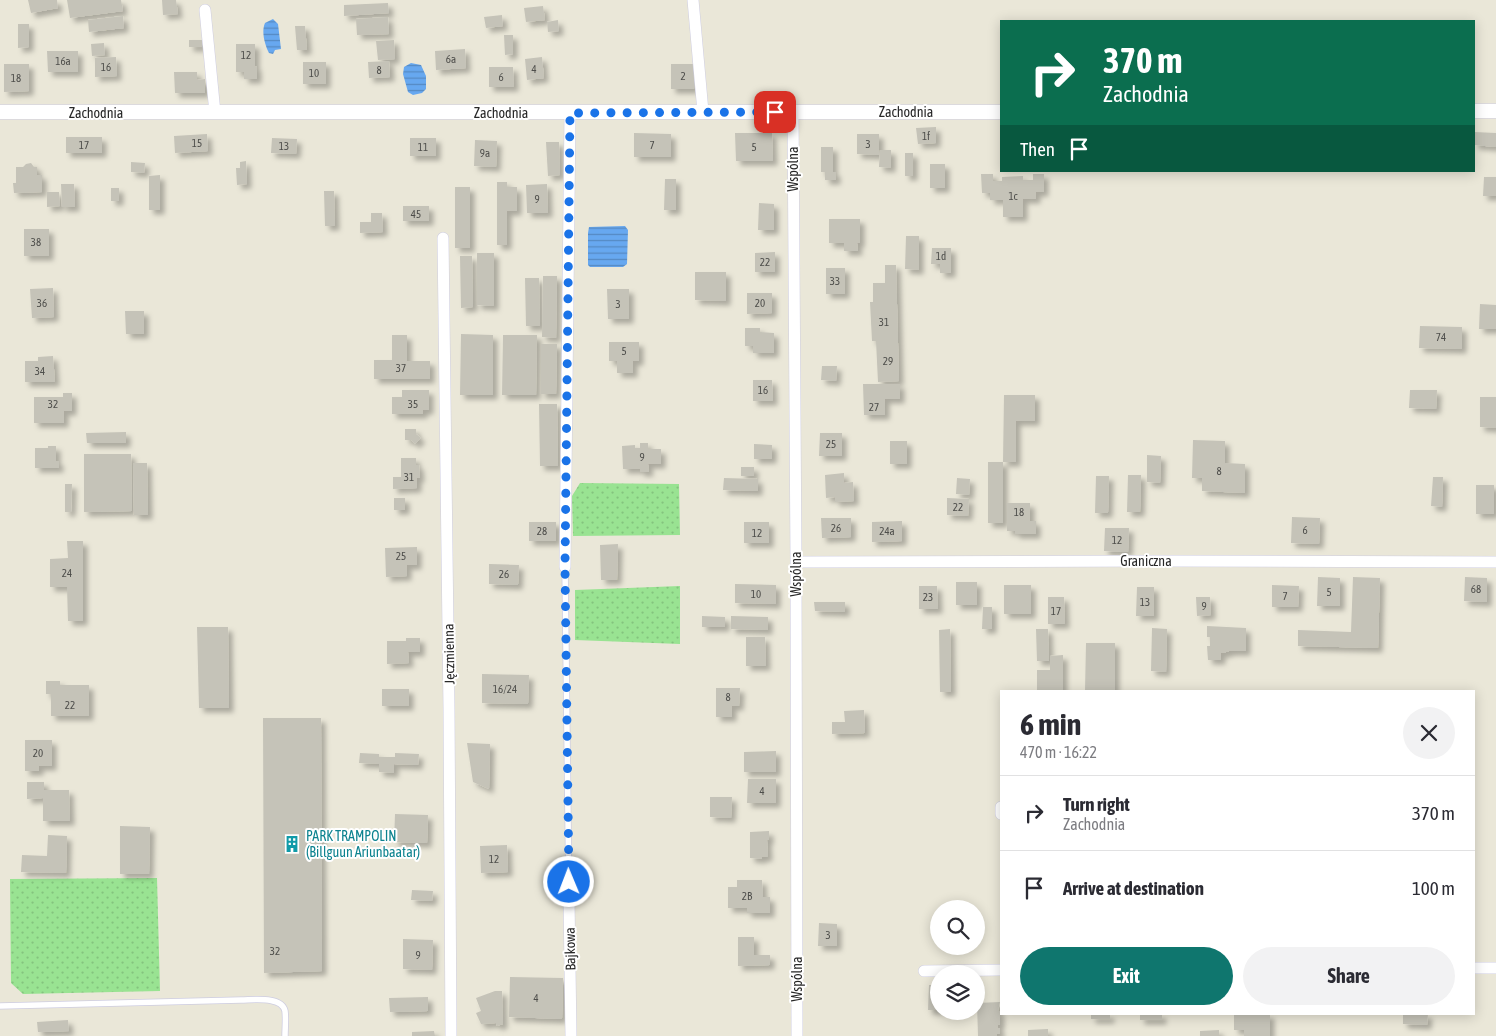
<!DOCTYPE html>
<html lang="en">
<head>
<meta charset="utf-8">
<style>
  body { margin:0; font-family:"Asap Condensed",sans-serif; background:#f2f2f3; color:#2b2b33; height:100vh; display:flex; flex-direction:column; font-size:19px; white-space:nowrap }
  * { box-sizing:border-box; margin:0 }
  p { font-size:16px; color:#7c7c81 }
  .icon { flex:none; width:28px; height:28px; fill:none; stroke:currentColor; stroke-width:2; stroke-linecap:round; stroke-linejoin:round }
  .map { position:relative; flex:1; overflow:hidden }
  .sheet { position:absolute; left:1000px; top:690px; width:475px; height:325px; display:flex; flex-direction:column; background:#fff; border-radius:0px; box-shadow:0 2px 12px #0003 }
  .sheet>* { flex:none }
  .top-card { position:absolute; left:1000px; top:20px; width:475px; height:152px; border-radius:0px; box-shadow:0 2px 12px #0003; background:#0b6e4f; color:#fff; overflow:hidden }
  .controls { position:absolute; left:930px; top:900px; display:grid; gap:10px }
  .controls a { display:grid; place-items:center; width:55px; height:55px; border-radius:50%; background:#fff; box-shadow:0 2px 12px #0003; font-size:25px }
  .pin { position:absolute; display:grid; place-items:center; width:42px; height:42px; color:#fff; margin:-21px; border-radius:10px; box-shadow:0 2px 8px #0006 }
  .me { position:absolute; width:55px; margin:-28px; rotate:359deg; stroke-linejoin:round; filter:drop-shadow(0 0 4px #0008) }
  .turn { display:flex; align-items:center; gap:18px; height:105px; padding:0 20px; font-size:22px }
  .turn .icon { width:65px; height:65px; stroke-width:2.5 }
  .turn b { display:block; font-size:35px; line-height:42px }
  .then { display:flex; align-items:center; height:48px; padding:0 20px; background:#0003; gap:10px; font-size:19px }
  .round { display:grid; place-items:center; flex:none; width:52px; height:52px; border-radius:26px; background:#f2f2f3 }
  .overview { display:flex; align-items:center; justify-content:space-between; height:85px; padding:0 20px }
  h1 { font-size:30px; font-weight:700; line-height:38px }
  .button { display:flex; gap:10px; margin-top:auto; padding:10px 20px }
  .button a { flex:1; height:58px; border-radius:30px; background:#0f766e; color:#fff; font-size:20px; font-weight:700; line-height:58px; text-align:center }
  .button a+a { background:#f2f2f3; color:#2b2b33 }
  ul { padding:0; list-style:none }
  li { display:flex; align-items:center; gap:15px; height:75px; padding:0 20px; border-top:1px solid #e1e1e2 }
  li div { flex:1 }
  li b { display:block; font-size:19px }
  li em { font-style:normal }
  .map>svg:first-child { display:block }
  .grass { fill:url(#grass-dots) }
  .water { fill:url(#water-rules) }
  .building { fill:#c5c3b8; filter:url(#shadow) }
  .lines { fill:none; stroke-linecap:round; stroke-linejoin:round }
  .service-casing { stroke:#cecde1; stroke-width:7 }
  .minor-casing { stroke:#cecde1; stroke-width:12 }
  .tertiary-casing { stroke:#cecde1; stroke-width:15 }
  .service { stroke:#fff; stroke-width:5.5 }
  .minor { stroke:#fff; stroke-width:11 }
  .tertiary { stroke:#fff; stroke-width:14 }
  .route { stroke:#1a73e8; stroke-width:9; stroke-dasharray:0 16.2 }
  .labels { text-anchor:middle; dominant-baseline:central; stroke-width:4; stroke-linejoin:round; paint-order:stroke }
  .number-label { font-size:11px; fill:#4e4e4b }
  .street-label { font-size:14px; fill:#272727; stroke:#fff }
  .culture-label { font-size:14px; fill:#0d838f; stroke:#fff; text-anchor:start }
</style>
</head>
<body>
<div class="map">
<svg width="1496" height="1036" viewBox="0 0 1496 1036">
  <defs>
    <pattern id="grass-dots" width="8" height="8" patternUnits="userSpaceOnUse" patternTransform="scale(1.25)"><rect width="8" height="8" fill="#99e392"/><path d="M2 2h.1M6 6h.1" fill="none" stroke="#84c37e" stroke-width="1.8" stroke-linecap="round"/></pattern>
    <pattern id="water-rules" width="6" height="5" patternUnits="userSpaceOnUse" patternTransform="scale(1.25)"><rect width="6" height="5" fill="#67a8f0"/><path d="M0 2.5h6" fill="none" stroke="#5589c2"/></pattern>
    <filter id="shadow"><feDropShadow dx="4.5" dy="4.5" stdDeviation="2.5" flood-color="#0004"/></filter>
  </defs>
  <rect width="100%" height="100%" fill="#eae7d8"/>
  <path class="grass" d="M580,483L679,484L680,535L573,536L572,496Z
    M680,586V644L575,640V590Z
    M157,878L160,991L23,994L11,983L10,879Z"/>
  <path class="water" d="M273,19L278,24L281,49L275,50L273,54L269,53C265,45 261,32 265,23Z
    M411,63L421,65L426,76V89L422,93L413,95L408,92L403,74L404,67Z
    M625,226L628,230L627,264L623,267H590L588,265V233L589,227Z"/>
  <path class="building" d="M28,0H57L58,8L31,13Z
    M67,0H121L123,11L70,18Z
    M162,0H176L178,14L163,15Z
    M388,3L389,13L344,16V5Z
    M543,6L545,20L526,22L524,8Z
    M502,15L503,26L486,28L484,17Z
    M123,16L124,28L89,32L88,20Z
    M388,17L389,34L357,35L356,19Z
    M558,20L559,31L548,32L547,22Z
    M18,24H29V47L18,48Z
    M295,26H305L307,50H297Z
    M504,35H513V54L505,55Z
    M189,40H202V47H189Z
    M394,40L395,59L378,60L376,41Z
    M104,43L105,55L92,56L91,44Z
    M236,44H255V67L257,66V79H244V72H236Z
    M465,49L466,68L436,70L435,51Z
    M47,51H78V72H48Z
    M116,57L117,76L95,77V58Z
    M542,57L544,78L527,80L525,59Z
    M389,61L390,77L369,78L368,62Z
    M303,62H326V84H303Z
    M4,64H29V91L4,92Z
    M671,64H695L694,89H671Z
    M489,67H513L514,87H489Z
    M174,72H197V80L205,79V93H175Z
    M936,127V143L918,144L916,128Z
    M1474,132L1496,133V147L1474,145Z
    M634,133L671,134V157H634Z
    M735,133H772L773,161H736Z
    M207,134L208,151L175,153L174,136Z
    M857,134H879V155L857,154Z
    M66,137H102V153H66Z
    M272,138L297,139L296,154L271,153Z
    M410,138H436V156H410Z
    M475,140L497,141L496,167L474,166Z
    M546,142H559L560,175L548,176Z
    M821,147H833V172H836V180H825V172H821Z
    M880,150H891V168L879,167Z
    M905,153H913V176H905Z
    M246,161L247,184L237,185L236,168H240V162Z
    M131,162L145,163L144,173L131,172Z
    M31,163L34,167H37V175H42V192L14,193L13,183H16V167H23L26,164Z
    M930,164H945V188H930Z
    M981,174H993V181H1002V177L1023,176V180H1033V174H1044V192H1036V199H1023V217H1003V200H990V193H982Z
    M160,175V210H149V176Z
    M1484,177H1496V196H1483Z
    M665,179H676V210H664Z
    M497,182H507V187H517V211H507V245H497Z
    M61,184H74L75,207H62Z
    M547,184L548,213H527L526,185Z
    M455,187H470V248H455Z
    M111,188H119V201H111Z
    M324,191H334L335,226H325Z
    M47,192H59L60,206L47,207Z
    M759,203L774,204V230H758Z
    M403,206H429V221H403Z
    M371,213H382L383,232L360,233V222H371Z
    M829,219H860V243H857L858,251H844V243H829Z
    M24,229H49V256H24Z
    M906,236H919V270L905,269Z
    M932,248H951V273H940V264H931Z
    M775,252V272H755V253Z
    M477,253H494V306L477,305Z
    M460,256H472L473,307L461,308Z
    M885,265H896L899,381L878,382L876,341H872L870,302H873V283H885Z
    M826,268H845V294H826Z
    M695,272H726V301L695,300Z
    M543,276H557L556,338L542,337Z
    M525,278H539L540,326H526Z
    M53,288L54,317L32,318L30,289Z
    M607,289H629V319H608Z
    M747,293H772V313L747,314Z
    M1480,304L1496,305V329H1479Z
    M125,311H144V334H126Z
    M1420,326L1462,327V349L1419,348Z
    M745,328H760V332L774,333V353H753V346H745Z
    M461,334L493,335V395H460Z
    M392,335H407V361H430V379H374V360H392Z
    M503,335H537L536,395H502Z
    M609,342H639V361H633V373H617V361H609Z
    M541,344H557L556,394H541Z
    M53,356L55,382H25V361H38V357Z
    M822,366H837L836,381L821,380Z
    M753,380H772L773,401H753Z
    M863,384H900V399H885V415H864Z
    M402,390H429V410H423V414H392V397H402Z
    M1410,390H1437L1436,409L1409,408Z
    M63,393H72V411H64V423H34V397H63Z
    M1004,395H1035V421H1016V462H1003V523H988V462H1003Z
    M1480,397H1496V428L1480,427Z
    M539,404H557L558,466H540Z
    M405,429H416V434L421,438L415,444L411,440H405Z
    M126,432V443H87L86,433Z
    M820,433H842V456H819Z
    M1193,440L1225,441V463L1245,464V493L1202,491V478H1192Z
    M890,441H907V464H890Z
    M640,443H648V449H661V464H648L649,472H640V469H623L622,446L635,445V448H640Z
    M754,444L772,445V459H754Z
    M48,446H56V461H59V468H35V448H48Z
    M84,454H131L132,511L84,512Z
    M1147,455L1161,456L1160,483L1147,482Z
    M401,458H416V465H419L420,478H417V488L393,489V477H401Z
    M133,463H147L148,515H134Z
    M741,467H754V476H741Z
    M844,473V483L853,482L854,501L835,502V497L826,498L825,475Z
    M1128,475H1141L1140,512H1127Z
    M1096,476H1109L1108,513H1095Z
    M1433,477H1443L1442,507L1431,506Z
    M724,478L758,479V491L723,490Z
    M957,478L970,479L969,495L956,494Z
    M65,484H72L71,512H65Z
    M1476,485H1494V514H1476Z
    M394,498H405V510H394Z
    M947,498L969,499L968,516L947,515Z
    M1007,503H1030V521H1036V534H1015V531H1007Z
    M1292,517L1320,518L1319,544L1291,543Z
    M821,518H851V537L822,538Z
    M902,521V541L872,542V522Z
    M529,522H556V541H529Z
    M744,522H769V543H744Z
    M1105,528H1129L1128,552L1104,551Z
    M67,541H83V621H68L67,587H50V559L68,558Z
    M618,544L617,580H601L600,545Z
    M417,547V565H407V576L386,577L385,548Z
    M489,564L519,565L518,585L489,584Z
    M1318,577L1340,578V606H1317Z
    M1353,577L1380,578L1378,648L1298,646V630L1351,632Z
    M1465,577L1487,578V602L1464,601Z
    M956,582H977V605H956Z
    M735,584L776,585V604L735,603Z
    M1004,585H1031V614H1004Z
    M1272,585L1299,586L1298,607H1272Z
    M919,586H937L938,609H919Z
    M1137,587H1154V616H1136Z
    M1048,597H1064L1065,624H1048Z
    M1196,597H1210L1211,615L1197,616Z
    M814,602H845V612L815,611Z
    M983,607H992V629H982Z
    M702,616L725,617V627H702Z
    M731,616L768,617V630L731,629Z
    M1207,626L1246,628V651H1229V652H1226V653H1221V660H1208L1207,646H1210V637H1207Z
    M197,627H228L229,708H199Z
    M1152,628L1167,629L1166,672L1151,671Z
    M950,629L951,692H940L939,630Z
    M1036,629H1048L1049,661H1037Z
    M746,637H765L766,666H746Z
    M406,638H420V652H408L409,663L387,664V641H406Z
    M1086,643H1115V691H1085Z
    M1063,655V691H1037V670H1050V656Z
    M482,674L529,675L528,704L482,703Z
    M46,681H60V685H89V716H51V694H46Z
    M716,688H740L739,706H732V717H716Z
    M382,689H409V706H382Z
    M864,710L865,733L832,734V722H845L844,711Z
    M263,718H321L322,971L264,973Z
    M25,740H52V766H39V771H25Z
    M467,743L490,744L489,789L473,782Z
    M776,751V772H744V752Z
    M360,753L379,754V757H395V753L419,754L418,765L394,764V773L379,772V764L359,763Z
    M748,779H776V803H747Z
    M27,782H44V790H69L70,821H43V798L27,799Z
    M710,797H732L731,818L710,817Z
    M395,814L428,815L427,843L394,842Z
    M120,826L150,827L149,874H120Z
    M769,831V840H767L768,857H762V859L750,858V832Z
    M48,835L67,836L66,873L21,872L22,855L47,856Z
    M507,845L508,872L481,873L480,846Z
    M737,880H762L763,897H770V913H747V908H728V887H737Z
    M412,890L433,891L432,901L411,900Z
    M819,923L837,924V946H818Z
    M738,937H754V955H770V965L738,966Z
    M403,939L433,940L432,970L403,969Z
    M510,977L563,978L562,1019L509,1017Z
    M929,985H939V1010H928Z
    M495,991H502L503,1024L497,1026L496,1023L481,1024L476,1013L481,1011L476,998Z
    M428,997V1011L390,1012L389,998Z
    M1000,1002L998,1011H1000V1025H998V1028H1000V1034H997V1036H978L977,1003Z
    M1091,1014H1110V1019H1091Z
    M1140,1014H1162V1020H1140Z
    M1234,1014H1270V1036H1244V1030H1234Z
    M1403,1014H1428L1427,1025L1403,1024Z
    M68,1020L69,1031L38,1032L37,1022Z
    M1048,1029V1036H1028V1030Z
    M1219,1030V1036H1200V1031Z
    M434,1031L435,1036H412V1032Z"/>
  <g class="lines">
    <g class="service-casing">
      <path id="service" d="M565,567L569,900
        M0,1006L241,1000C254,1000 282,996 285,1011C286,1019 285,1028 285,1036"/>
    </g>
    <g class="minor-casing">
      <path id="minor" d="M693,0L703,112
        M205,10L215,113
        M793,112L796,562L797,1036
        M443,238L449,709L451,1036
        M796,562L1158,561L1496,562
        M565,567L570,113
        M1001,807V814
        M569,900L571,1036
        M1474,968H1496
        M924,971L1001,970"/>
    </g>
    <g class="tertiary-casing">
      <path id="tertiary" d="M1474,111H1496
        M0,112H1001"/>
    </g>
    <use href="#service" class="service"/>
    <use href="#minor" class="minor"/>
    <use href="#tertiary" class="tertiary"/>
  </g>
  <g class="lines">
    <path class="route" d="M569,882L565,567L570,113L775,112"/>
  </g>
  <defs>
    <g id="building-bare" transform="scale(1.35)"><path d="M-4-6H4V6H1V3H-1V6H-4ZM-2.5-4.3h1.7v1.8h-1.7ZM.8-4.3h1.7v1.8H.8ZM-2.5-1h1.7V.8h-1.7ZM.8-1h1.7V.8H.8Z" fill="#0f9aa8" stroke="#fff" stroke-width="2.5" paint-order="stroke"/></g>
  </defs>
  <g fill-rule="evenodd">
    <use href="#building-bare" x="292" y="844"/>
  </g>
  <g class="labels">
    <g class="number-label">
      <text x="246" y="55">12</text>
      <text x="451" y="59">6a</text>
      <text x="63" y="61">16a</text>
      <text x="106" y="67">16</text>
      <text x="534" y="69">4</text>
      <text x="379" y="70">8</text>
      <text x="314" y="73">10</text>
      <text x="683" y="76">2</text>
      <text x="501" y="77">6</text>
      <text x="16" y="78">18</text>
      <text x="926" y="136">1f</text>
      <text x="197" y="143">15</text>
      <text x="868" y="144">3</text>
      <text x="84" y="145">17</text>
      <text x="652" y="145">7</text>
      <text x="284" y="146">13</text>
      <text x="423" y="147">11</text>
      <text x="754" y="147">5</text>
      <text x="485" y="153">9a</text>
      <text x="1013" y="196">1c</text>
      <text x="537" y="199">9</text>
      <text x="416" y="214">45</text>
      <text x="36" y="242">38</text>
      <text x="941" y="256">1d</text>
      <text x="765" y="262">22</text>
      <text x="835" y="281">33</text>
      <text x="42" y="303">36</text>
      <text x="760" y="303">20</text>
      <text x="618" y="304">3</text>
      <text x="884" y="322">31</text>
      <text x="1441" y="337">74</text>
      <text x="624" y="351">5</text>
      <text x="888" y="361">29</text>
      <text x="401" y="368">37</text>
      <text x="40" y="371">34</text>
      <text x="763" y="390">16</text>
      <text x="53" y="404">32</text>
      <text x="413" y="404">35</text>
      <text x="874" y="407">27</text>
      <text x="831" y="444">25</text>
      <text x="642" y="457">9</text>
      <text x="1219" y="471">8</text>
      <text x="409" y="477">31</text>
      <text x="958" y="507">22</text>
      <text x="1019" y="512">18</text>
      <text x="836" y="528">26</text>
      <text x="1305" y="530">6</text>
      <text x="542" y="531">28</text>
      <text x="887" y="531">24a</text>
      <text x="757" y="533">12</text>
      <text x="1117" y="540">12</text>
      <text x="401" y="556">25</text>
      <text x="67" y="573">24</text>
      <text x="504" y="574">26</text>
      <text x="1476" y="589">68</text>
      <text x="1329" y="592">5</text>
      <text x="756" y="594">10</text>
      <text x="1285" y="596">7</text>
      <text x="928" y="597">23</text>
      <text x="1145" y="602">13</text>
      <text x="1204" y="606">9</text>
      <text x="1056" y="611">17</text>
      <text x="505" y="689">16/24</text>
      <text x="728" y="697">8</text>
      <text x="70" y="705">22</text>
      <text x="38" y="753">20</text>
      <text x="762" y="791">4</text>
      <text x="494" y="859">12</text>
      <text x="747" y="896">2B</text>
      <text x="828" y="935">3</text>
      <text x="275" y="951">32</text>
      <text x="418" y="955">9</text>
      <text x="536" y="998">4</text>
    </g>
    <g class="street-label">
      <text x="906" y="112">Zachodnia</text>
      <text x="96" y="113">Zachodnia</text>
      <text x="501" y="113">Zachodnia</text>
      <text transform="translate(793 169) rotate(-90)">Wspólna</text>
      <text x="1146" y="561">Graniczna</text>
      <text transform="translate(796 574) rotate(-90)">Wspólna</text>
      <text transform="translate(449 654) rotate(-91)">Jęczmienna</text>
      <text transform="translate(570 949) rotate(-91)">Bajkowa</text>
      <text transform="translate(797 979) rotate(-90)">Wspólna</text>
    </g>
    <g class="culture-label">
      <text x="306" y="836">PARK TRAMPOLIN<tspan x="306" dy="16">(Billguun Ariunbaatar)</tspan></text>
    </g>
  </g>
</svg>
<div class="controls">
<a><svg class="icon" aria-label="search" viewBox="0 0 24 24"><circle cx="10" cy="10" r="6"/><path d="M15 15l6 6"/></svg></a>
<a><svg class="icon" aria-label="layers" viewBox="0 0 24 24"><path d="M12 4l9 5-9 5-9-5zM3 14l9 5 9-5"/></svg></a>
</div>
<div class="pin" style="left:775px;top:112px;background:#d93025"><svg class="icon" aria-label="arrive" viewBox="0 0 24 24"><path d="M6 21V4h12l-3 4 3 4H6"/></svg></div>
<svg class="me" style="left:569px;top:882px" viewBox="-20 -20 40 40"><circle r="17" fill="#1a73e8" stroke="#fff" stroke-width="3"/><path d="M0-11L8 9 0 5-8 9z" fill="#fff"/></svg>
<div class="top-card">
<div class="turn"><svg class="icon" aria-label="right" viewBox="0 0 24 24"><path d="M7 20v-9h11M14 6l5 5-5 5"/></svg><div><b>370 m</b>Zachodnia</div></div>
<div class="then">Then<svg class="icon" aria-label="arrive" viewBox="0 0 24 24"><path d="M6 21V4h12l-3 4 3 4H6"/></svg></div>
</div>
<section class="sheet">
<div class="overview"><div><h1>6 min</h1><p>470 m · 16:22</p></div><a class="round"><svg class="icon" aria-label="close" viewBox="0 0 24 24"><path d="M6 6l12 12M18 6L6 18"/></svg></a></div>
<ul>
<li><svg class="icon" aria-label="right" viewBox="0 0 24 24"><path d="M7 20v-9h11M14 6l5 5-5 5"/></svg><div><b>Turn right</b><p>Zachodnia</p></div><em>370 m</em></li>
<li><svg class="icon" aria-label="arrive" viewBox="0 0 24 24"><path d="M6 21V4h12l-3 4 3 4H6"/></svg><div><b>Arrive at destination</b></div><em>100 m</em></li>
</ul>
<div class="button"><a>Exit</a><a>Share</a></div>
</section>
</div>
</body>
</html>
